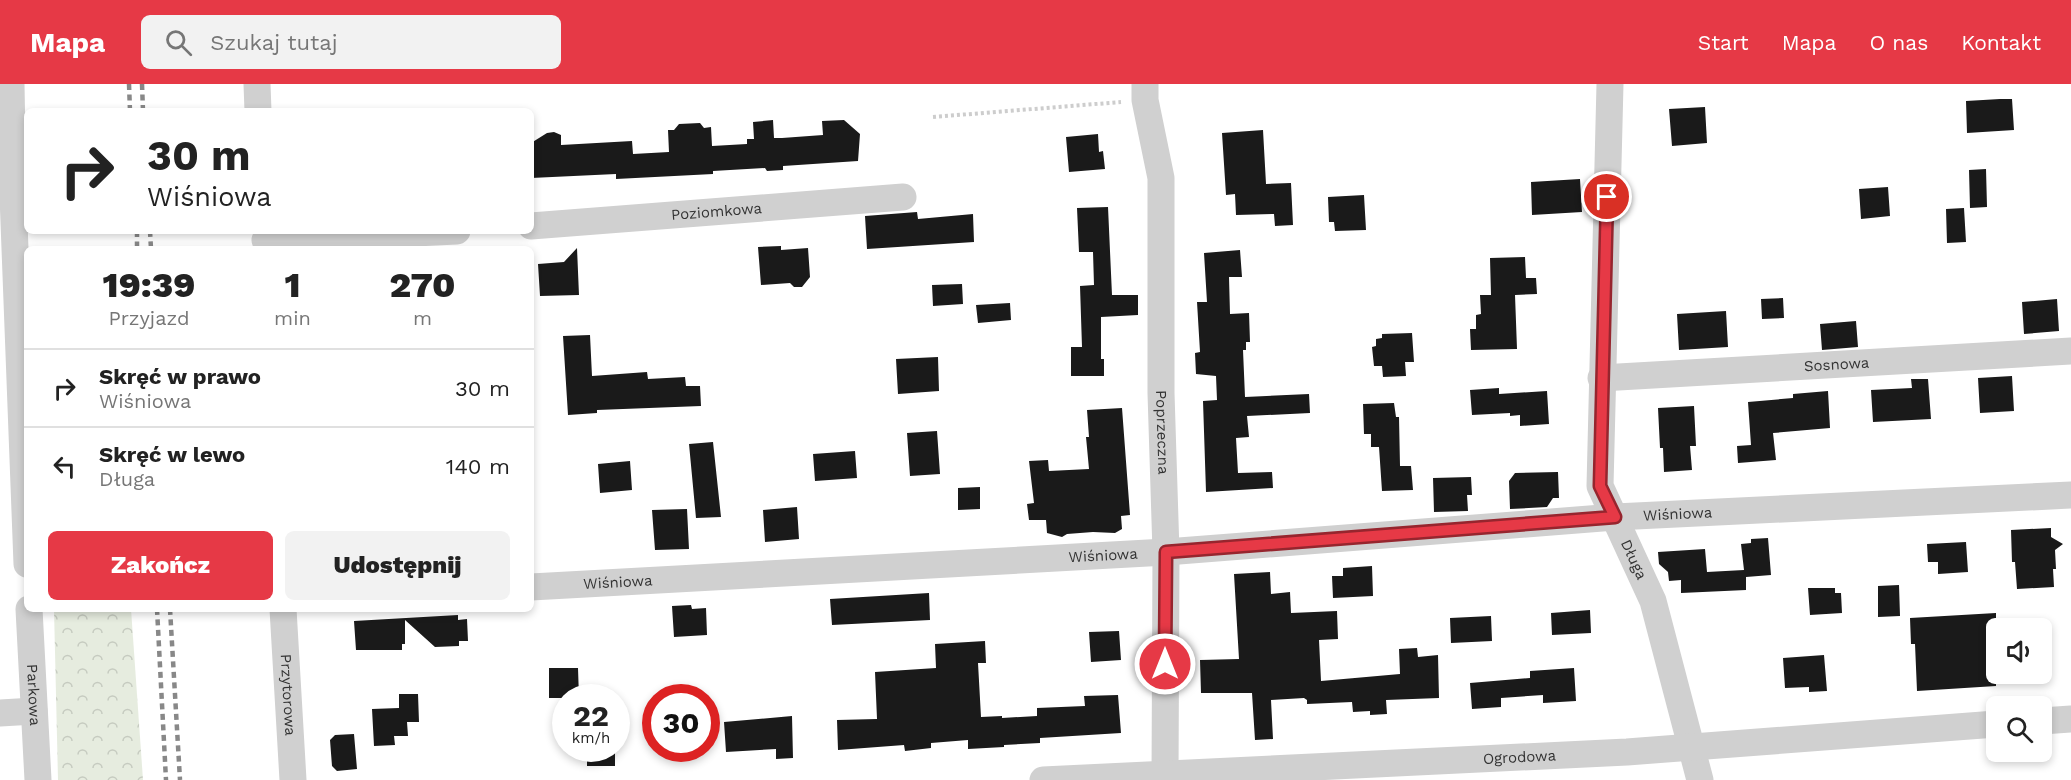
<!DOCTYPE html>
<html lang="pl">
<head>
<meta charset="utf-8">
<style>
  body { margin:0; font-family:"Work Sans",sans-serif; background:#f2f2f2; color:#222; height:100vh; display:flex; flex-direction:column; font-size:22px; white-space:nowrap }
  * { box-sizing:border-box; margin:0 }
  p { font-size:20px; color:#767676 }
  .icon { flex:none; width:33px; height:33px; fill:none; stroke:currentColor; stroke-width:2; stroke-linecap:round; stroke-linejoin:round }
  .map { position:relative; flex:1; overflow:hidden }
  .panel { position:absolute; left:24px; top:162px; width:510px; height:366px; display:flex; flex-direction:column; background:#fff; border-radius:9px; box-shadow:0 3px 9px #0003 }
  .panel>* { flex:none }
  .banner { position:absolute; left:24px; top:24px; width:510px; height:126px; border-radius:9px; box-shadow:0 3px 9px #0003; background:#fff; color:#222; overflow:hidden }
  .controls { position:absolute; left:1986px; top:534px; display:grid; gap:12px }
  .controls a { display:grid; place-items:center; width:66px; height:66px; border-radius:9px; background:#fff; box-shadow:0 3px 9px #0003; font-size:30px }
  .speed { position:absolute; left:552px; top:600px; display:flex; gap:12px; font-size:30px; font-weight:700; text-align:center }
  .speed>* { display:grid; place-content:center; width:78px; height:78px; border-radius:50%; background:#fff; box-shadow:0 3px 9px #0003; line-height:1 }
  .speed small { font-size:15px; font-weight:400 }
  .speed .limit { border:9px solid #d22; background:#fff; color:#111 }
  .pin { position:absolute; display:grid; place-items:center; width:51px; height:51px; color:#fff; margin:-26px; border:3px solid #fff; border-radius:50%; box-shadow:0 2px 6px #0007 }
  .me { position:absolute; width:66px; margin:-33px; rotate:0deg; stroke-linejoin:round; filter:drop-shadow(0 0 4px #0008) }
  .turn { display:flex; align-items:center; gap:21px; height:126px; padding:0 24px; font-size:27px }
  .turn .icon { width:78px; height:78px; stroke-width:2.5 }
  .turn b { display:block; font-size:42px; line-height:51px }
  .eta { display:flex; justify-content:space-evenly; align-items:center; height:102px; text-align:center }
  .eta b { font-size:36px; font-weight:800; line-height:42px }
  .primary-button { display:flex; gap:12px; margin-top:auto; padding:12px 24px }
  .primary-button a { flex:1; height:69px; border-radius:9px; background:#e63946; color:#fff; font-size:24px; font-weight:800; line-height:69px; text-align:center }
  .primary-button a+a { background:#f2f2f2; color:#222 }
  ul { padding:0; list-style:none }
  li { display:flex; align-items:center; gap:18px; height:78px; padding:0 24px; border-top:2px solid #e0e0e0 }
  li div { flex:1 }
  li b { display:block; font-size:22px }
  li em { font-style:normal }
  header { display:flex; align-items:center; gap:36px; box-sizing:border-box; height:84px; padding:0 30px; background:#e63946; color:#fff }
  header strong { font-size:28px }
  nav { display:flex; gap:33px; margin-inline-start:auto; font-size:21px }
  .search { width:420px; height:54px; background:#f2f2f2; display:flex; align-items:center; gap:15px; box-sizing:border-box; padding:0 21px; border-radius:9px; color:#767676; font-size:22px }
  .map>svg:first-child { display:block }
  .forest { fill:url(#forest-crowns) }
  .building { fill:#1a1a1a }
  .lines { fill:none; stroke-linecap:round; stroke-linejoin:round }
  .path { stroke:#cdcdcd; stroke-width:4; stroke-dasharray:3 3; stroke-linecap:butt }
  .minor { stroke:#d0d0d0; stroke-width:27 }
  .rail { stroke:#888; stroke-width:4.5; stroke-dasharray:6 4.5; stroke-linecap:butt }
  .route-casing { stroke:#96252e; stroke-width:15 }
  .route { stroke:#e63946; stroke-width:10 }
  .labels { text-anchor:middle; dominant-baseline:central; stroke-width:6; stroke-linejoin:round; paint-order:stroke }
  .street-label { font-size:15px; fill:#333; stroke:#fff }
</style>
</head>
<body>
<header>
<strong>Mapa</strong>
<div class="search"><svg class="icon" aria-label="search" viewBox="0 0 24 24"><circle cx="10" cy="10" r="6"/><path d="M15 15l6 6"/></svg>Szukaj tutaj</div>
<nav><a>Start</a><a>Mapa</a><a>O nas</a><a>Kontakt</a></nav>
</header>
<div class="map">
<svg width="2071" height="696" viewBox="0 0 2071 696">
  <defs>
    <pattern id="forest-crowns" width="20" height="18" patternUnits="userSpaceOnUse" patternTransform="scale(1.5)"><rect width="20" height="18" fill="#e6ecdf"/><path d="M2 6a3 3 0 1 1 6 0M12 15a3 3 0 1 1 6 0" fill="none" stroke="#c6cbc0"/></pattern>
  </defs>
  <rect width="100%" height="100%" fill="#fff"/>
  <path class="forest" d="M54,525H131L143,696H58Z"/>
  <path class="building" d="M2000,15H2012L2014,46L1967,49L1966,17Z
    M1705,23L1707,59L1672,62L1669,25Z
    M773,36L774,54H782L823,51L822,37L844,36L860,50L858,77L783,82V86L767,87L765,84L713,87V90L616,95V90L531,94V59L547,49L554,48L561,51V61L632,57L633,70L669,68L668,46H674L679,40L700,39L704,44L711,43L712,62L747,60V55H754L753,38Z
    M1263,46L1266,100L1291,99L1293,141L1275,142L1274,130L1236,131L1235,110L1226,111L1222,49Z
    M1098,50L1099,68L1103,67L1105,85L1069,88L1066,53Z
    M1986,85L1987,123L1970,124L1969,86Z
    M1580,95L1582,128L1532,131L1531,98Z
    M1888,103L1890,132L1861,135L1859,105Z
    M1364,111L1366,146L1335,147L1334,138H1329L1328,113Z
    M1108,123L1112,211H1138V231L1101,233V275H1104V292H1071V263H1082L1080,202L1094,201L1093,168H1079L1077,124Z
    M1964,124L1966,158L1947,159L1946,125Z
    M917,128L918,135L973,130L974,158L867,165L865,132Z
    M781,162V166L808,164L810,193L802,203H794L790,199L761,201L758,163Z
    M577,164L579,211L540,212L538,180L564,178Z
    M1240,166L1242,193H1229L1230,230L1249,229L1250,258H1246V266H1243L1245,313L1309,310L1310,329L1247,332L1249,353L1236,354L1238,389L1272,388L1273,404L1206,408L1203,317L1217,316L1216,292L1196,290L1195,269L1200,268L1197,218H1207L1204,169Z
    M1525,173L1526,194H1536L1537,210L1515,211L1517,265L1471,266L1470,245H1476V231L1481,230L1480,211H1491L1490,174Z
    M962,200L963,220L933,222L932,201Z
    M1783,214L1784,234L1762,235L1761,215Z
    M2057,215L2059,247L2024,250L2022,218Z
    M1010,219L1011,236L978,239L976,221Z
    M1726,227L1728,263L1679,266L1677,230Z
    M1856,237L1858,263L1822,266L1820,240Z
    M1412,249L1414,278H1405L1406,292L1383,293L1382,282H1374L1372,263L1376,262V255L1382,254V250Z
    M590,251L592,292L647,288L648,295L685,293L686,302H700L701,322L597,326V329L568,331L563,252Z
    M938,273L939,307L898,310L896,275Z
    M2012,292L2014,327L1980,329L1978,294Z
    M1911,295H1928L1931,335L1873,338L1871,306L1912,304Z
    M1499,304V310L1547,307L1549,340L1520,342V331L1510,332V329L1472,331L1470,306Z
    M1828,307L1830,344L1773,349L1776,376L1738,379L1737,362L1751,361L1748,318L1793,314V310Z
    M1394,319L1396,333H1399L1400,382H1411L1413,406L1382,407L1379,363H1371V350H1364L1363,320Z
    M1694,322L1696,362H1690L1692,386L1664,388L1663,364H1660L1658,324Z
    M1122,324L1130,431L1121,432L1122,445L1115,449L1093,448L1067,450L1062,453L1047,449L1046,436H1029L1027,420L1034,419L1029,377L1048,376L1049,387L1089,385L1086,353H1089L1087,326Z
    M937,347L940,390L910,392L907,349Z
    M713,358L721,433L696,434L689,360Z
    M855,367L857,394L815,397L813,370Z
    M630,377L632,406L600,409L598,380Z
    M1558,388L1559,414H1553L1547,423L1510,425L1509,397L1515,389Z
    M1471,393L1472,411H1467L1468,427L1434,428L1433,394Z
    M980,403V425L958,426V404Z
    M797,423L799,455L765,458L763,426Z
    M687,425L689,465L655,466L652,426Z
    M2051,444V453L2063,460L2055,466L2056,485H2053L2054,503L2017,505L2015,478H2012L2011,446Z
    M1768,454L1771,491L1746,493V506L1681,509V496L1669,497L1668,488L1659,480L1658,468L1705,465L1707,488L1744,486L1741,460L1751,459V455Z
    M1966,458L1968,488L1938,490V478H1928L1927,460Z
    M1372,482L1373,512L1333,514L1332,492H1343V484Z
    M1270,488L1271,510L1290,508L1291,529L1337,527L1338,555L1319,556L1321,597L1400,590L1399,565L1417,564L1418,573L1438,571L1439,614L1386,616L1387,630L1370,631V627L1353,628L1352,618L1307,620V616L1304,614L1271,616L1273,655L1255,656L1252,609H1201L1200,576L1239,575L1234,490Z
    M1899,501L1900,532L1878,533V502Z
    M1808,504H1835V509H1841L1842,529L1810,531Z
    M929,509L930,536L832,541L830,515Z
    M691,521L692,525L706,524L707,551L674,553L672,522Z
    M1590,526L1591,549L1552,551L1551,529Z
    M1996,529V602L1917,607L1915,560H1911L1910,534Z
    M458,531V536L467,535L468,557H459V562L435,563L405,536V560H402V566H356L354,537Z
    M1491,532L1492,557L1451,559L1450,534Z
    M1119,547L1121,576L1091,578L1089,548Z
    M985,557L986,579H978L981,633L1002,632V634L1037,632V624L1085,622L1084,612L1118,611L1121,649L1040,654V659L1004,661V663L968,665V656L931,659V664L905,667L904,661L838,666L837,636L877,635L875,588L936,584L935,560Z
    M1824,571L1827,607L1809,608V603L1785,604L1783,574Z
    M549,584H578L579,614H549Z
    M1574,584L1576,617L1543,619V611L1501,614V623L1472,625L1470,599L1530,594V587Z
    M399,610H418L419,638H407L408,652H394L395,661L374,662L372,625L399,624Z
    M792,632L793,674L776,675V665L726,668L724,638Z
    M354,650L357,685L337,687L332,682L330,656L335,651Z
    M587,664H615V682H587Z"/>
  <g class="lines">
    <path class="path" d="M933,33L1121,18"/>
    <g class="minor">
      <path d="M11,0L13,112L27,480"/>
      <path d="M257,0L258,27"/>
      <path id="s1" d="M1145,0V16L1161,94V309L1166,468L1165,696"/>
      <path id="s2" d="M1610,0L1600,402L1653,517L1700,696"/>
      <path id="s3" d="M531,142L903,113"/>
      <path d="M265,156L457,147"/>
      <path id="s4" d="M1601,294L2071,267"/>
      <path id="s5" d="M531,503L1166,468L1615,433L2071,411"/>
      <path id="s6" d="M29,525L38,696"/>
      <path id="s7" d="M283,525L293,696"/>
      <path d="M0,629L34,627"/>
      <path d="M2042,637L2071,635"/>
      <path id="s8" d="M1043,696L1627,668L1996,640"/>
    </g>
    <path class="rail" d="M129,0L130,27
      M142,0L143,27
      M137,147V165
      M150,147L151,165
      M157,525L166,696
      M170,525L180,696"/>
  </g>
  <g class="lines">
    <g class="route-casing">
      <path id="route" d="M1165,580L1166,468L1615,433L1600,402L1607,113"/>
    </g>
    <use href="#route" class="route"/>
  </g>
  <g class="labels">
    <g class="street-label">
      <text stroke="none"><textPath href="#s3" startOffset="186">Poziomkowa</textPath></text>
      <text stroke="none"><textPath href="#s4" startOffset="236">Sosnowa</textPath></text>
      <text stroke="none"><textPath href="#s1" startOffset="350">Poprzeczna</textPath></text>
      <text stroke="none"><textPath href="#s5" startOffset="1149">Wiśniowa</textPath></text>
      <text stroke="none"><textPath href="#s5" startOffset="573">Wiśniowa</textPath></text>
      <text stroke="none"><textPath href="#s2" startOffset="483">Długa</textPath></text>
      <text stroke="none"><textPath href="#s5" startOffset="87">Wiśniowa</textPath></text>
      <text stroke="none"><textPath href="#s6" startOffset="86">Parkowa</textPath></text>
      <text stroke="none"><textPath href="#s7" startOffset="86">Przytorowa</textPath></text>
      <text stroke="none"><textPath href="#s8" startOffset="477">Ogrodowa</textPath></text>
    </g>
  </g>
</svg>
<div class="controls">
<a><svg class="icon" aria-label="sound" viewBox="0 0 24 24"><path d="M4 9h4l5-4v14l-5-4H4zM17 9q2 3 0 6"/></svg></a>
<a><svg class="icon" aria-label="search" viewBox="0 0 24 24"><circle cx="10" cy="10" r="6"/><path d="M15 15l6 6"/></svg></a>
</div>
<div class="speed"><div>22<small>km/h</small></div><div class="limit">30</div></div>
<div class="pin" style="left:1607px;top:113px;background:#d93025"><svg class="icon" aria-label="arrive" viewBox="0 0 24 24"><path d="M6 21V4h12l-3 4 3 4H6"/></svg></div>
<svg class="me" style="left:1165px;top:580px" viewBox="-20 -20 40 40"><circle r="17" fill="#e63946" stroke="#fff" stroke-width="3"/><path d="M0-11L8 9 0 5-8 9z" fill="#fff"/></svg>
<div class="banner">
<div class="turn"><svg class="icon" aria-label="right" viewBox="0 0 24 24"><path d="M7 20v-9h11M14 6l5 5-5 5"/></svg><div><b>30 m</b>Wiśniowa</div></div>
</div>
<section class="panel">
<div class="eta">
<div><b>19:39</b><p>Przyjazd</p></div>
<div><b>1</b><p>min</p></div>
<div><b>270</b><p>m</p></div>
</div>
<ul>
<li><svg class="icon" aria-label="right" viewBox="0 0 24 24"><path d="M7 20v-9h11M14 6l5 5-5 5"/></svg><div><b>Skręć w prawo</b><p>Wiśniowa</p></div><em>30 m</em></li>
<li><svg class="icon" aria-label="left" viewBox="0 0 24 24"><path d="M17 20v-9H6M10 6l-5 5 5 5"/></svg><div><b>Skręć w lewo</b><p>Długa</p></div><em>140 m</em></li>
</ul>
<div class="primary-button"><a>Zakończ</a><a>Udostępnij</a></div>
</section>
</div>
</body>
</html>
